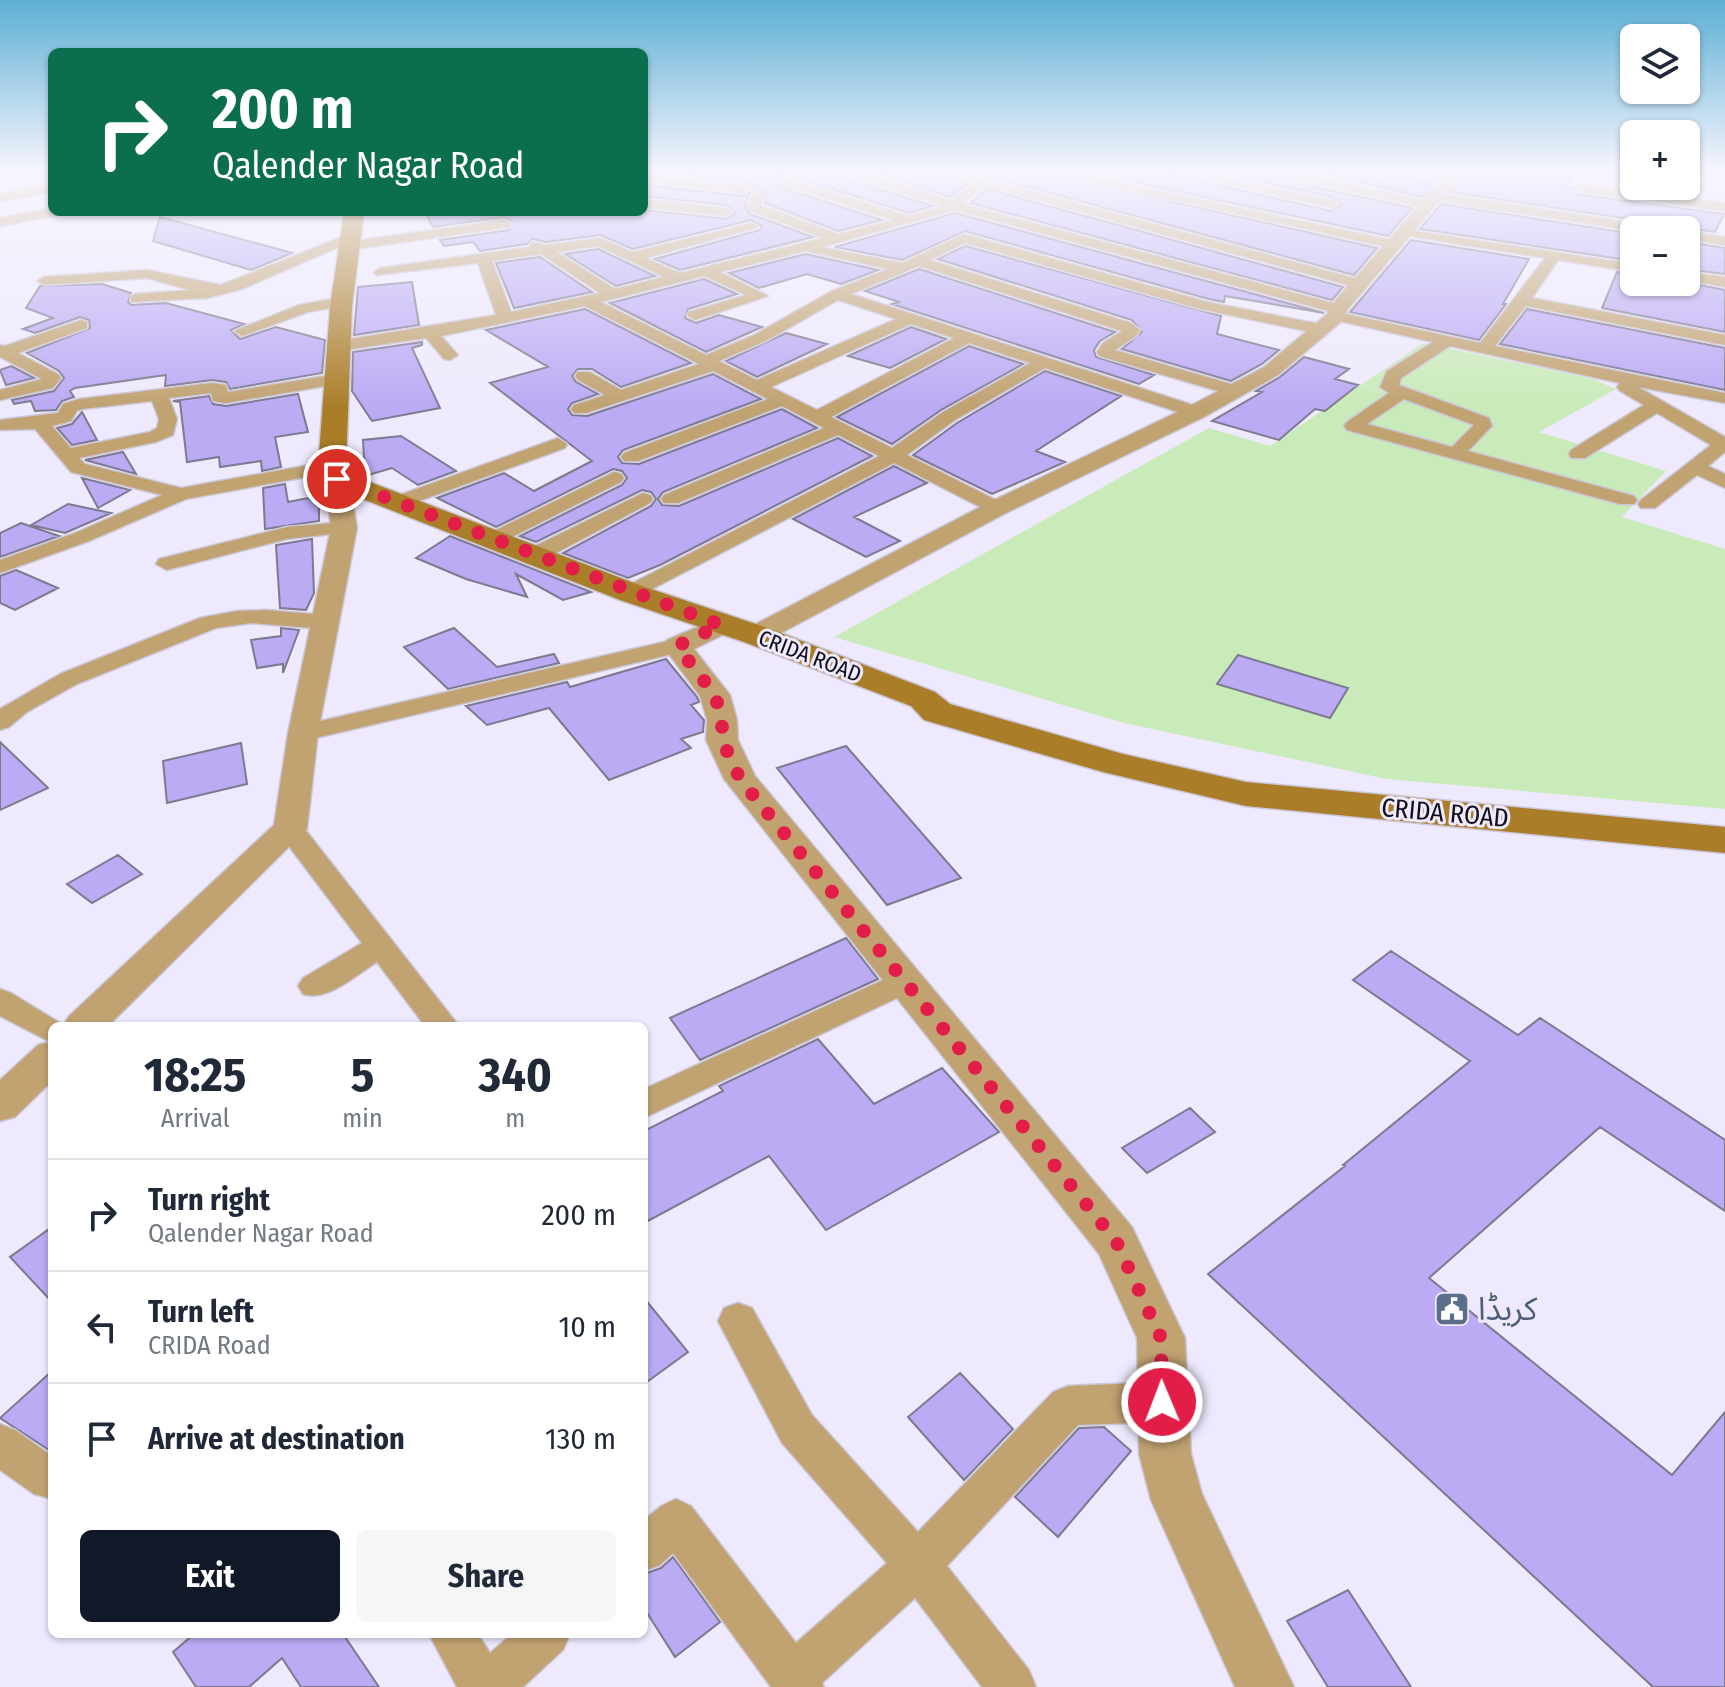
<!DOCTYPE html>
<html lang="en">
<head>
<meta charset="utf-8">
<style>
  body { margin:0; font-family:"Fira Sans Condensed","Noto Sans Arabic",sans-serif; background:#f6f6f7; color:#1f2937; height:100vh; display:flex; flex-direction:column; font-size:30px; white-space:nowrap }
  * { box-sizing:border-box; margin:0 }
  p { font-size:26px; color:#747a83 }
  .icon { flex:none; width:44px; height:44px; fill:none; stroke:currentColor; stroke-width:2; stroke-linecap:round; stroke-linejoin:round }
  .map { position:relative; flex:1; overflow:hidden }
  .details { position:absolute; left:48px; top:1022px; width:600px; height:616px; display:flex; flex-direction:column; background:#fff; border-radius:12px; box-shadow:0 2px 6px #0004 }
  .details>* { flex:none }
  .banner { position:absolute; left:48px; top:48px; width:600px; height:168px; border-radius:12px; box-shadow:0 2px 6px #0004; background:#0b6e4f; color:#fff; overflow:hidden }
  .controls { position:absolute; left:1620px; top:24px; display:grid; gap:16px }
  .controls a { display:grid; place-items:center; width:80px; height:80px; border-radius:12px; background:#fff; box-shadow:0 2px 6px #0004; font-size:40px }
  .pin { position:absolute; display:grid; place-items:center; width:68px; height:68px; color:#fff; margin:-34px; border:4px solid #fff; border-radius:50%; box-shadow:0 2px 8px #0007 }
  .me { position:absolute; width:88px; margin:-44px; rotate:359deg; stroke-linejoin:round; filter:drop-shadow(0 0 6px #0008) }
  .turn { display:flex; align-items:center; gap:28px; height:168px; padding:0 32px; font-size:36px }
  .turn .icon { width:104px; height:104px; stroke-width:2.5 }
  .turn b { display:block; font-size:56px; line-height:68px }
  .eta { display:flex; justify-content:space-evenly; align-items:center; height:136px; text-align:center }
  .eta b { font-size:48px; font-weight:700; line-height:56px }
  .primary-button { display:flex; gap:16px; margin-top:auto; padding:16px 32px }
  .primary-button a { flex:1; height:92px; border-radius:12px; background:#111827; color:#fff; font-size:32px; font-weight:700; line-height:92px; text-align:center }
  .primary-button a+a { background:#f6f6f7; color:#1f2937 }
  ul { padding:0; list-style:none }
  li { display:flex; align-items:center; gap:24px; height:112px; padding:0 32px; border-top:2px solid #e0e1e3 }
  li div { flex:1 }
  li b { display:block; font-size:30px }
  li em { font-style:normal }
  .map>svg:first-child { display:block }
  .green { fill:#c9ebb9 }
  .building { fill:#bbaaf4; stroke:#7d798f; stroke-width:2 }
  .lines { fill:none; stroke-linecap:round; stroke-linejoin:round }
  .minor-casing { stroke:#cbc6d9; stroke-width:3 }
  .tertiary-casing { stroke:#cbc6d9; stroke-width:3 }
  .secondary-casing { stroke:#cbc6d9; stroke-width:3 }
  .minor { fill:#c1a372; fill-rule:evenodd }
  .tertiary { fill:#c1a372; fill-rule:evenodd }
  .secondary { fill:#aa7e29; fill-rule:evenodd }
  .route { stroke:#e11d48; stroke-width:14; stroke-dasharray:0 25.2 }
  .labels { text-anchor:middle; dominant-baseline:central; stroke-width:6; stroke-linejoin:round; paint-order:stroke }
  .far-street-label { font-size:22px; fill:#121019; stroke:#eee9fd }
  .street-label { font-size:26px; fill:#121019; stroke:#eee9fd }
  .near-service-label { font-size:32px; fill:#4e5e75; stroke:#eee9fd; text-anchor:start }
</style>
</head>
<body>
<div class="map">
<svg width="1725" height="1687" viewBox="0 0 1725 1687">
  <rect width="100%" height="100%" fill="#eee9fd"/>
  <path class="green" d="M1423,343L1593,379L1616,389L1539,432L1666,471L1622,517L1725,549V809L1387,779L1124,723L834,637L1209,428L1270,446Z"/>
  <path class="building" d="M644,170H845L847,179L933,206L909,213L785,174L778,176L779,187L882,220L838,231L765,203L766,193L753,190L744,182Z
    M868,170H931L968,184L950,197Z
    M1014,170H1033L1377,248L1354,275L1002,180Z
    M1135,170L1161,172L1331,211L1342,205L1333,197L1237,177L1249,170H1260L1293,176L1297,183L1412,208L1388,236L1119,179Z
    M1469,170H1579L1566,186L1574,188L1577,194L1724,214L1715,232L1686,228L1665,230L1655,223L1451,192Z
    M1327,172L1382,180L1387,175L1435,182L1423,197L1323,174Z
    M644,185L744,196L750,193L744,204L750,214L813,237L680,270L655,259L760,230L762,226L751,220L633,249L600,235L546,242L532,239L527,244L480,251L473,242L444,246L440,240L509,230L512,221L504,217L433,227L425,212L644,210L726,219L736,213L726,205L644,196Z
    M987,189L1343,287L1332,300L970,203Z
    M1441,204L1634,234V261L1420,229Z
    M955,213L1324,313L1225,296L1224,302L1209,299L965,231L902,260L835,247Z
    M160,217L292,253L251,270L153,241Z
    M1411,240L1529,259L1503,304H1506L1479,340L1350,312Z
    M1686,242L1725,248V274L1686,269Z
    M965,246L1221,316L1217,334L1279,350L1262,364L1231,381L1122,349L1142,332L1132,320L938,259Z
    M598,249L655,276L616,286L565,254Z
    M806,254L878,270L841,284L807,274L759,288L729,273Z
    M540,257L592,292L514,308L496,263Z
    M919,269L1115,332L1100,341L1094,350L1096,357L1154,375L1139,384L892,304L899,302L865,291Z
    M1617,272L1634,275V282H1684L1725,290V332L1602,308Z
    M704,279L737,294L688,309L685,318L696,323L719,315L762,327L706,352L610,303Z
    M412,282L419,325L354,335L358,287Z
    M102,284L131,293L128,302L131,305L166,303L244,324L231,330L240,339L276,327L325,340L322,373L230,389L226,382L212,380L165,386L166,375L75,388L70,391L74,397L62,401L56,410L35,411L31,401L14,404L12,400L54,391L64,378L59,371L27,353L90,328L89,320L80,317L35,333L23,329L53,318L26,308L40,286Z
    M585,309L691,363L621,387L592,369H578L572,376L576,382L598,394L572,403L568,409L572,415L587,416L713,374L761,399L623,450L618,457L622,463L639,464L782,409L817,428L663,492L658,499L662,505L679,506L838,438L872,456L660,565L628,578L563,553L651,506L656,499L651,492L642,490L536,542L520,536L622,485L627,478L622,471L613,469L496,527L437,498L504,473L534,491L592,461L490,383L548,367L486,330Z
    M1527,309L1725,348V390L1500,344Z
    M911,327L946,339L890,368L848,356Z
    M786,333L827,344L757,377L726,361Z
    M422,342V345L412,348L440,408L372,421L352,391L353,352Z
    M969,346L1023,364L941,410L892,444L837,417Z
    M1304,357L1349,369L1335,379L1358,385L1325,411L1315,409L1279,440L1212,421L1262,392L1256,391L1280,377Z
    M11,366L34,378L6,385L0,370Z
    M1045,371L1121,396L1036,451L1065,462L992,494L913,455L957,423Z
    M298,394L308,432L275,437L281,467L262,471L261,461L220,467L219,457L187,462L180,402L173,401L209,396L213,404L226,406Z
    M82,412L97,440L72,445L57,428L72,424Z
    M401,436L456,471L418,485L392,468L365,476L363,440Z
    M123,452L136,474L85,460Z
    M894,466L927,483L854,517L900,541L866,557L793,519Z
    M82,478L130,490L98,508Z
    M285,484L288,502L308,498L319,508V521L265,529L263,488Z
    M68,504L111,513L65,533L31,525Z
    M21,523L59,536L0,557V533Z
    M450,536L591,592L563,600L516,574L527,597L466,579L416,558Z
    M312,539L314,593L306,610L280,608L276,545Z
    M16,570L58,588L15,610L0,603V576Z
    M281,628L299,630L283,673V664L257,668L251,640L281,636Z
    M454,628L497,667L554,654L559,663L448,689L404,647Z
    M1238,655L1348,688L1330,718L1217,684Z
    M666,659L697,697L699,702L691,705L704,720L703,732L681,739L691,748L609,780L549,708L487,725L466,706L567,682L570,687Z
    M0,742L48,788L0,810Z
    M241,743L247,784L167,803L163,761Z
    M846,746L961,878L887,905L777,768Z
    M118,855L142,874L92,903L67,884Z
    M846,938L878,979L700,1060L670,1018Z
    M1391,951L1518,1035L1540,1018L1725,1140V1211L1600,1127L1429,1278L1672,1475L1725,1412V1687H1653L1208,1274L1345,1166L1343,1165L1470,1061L1353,980Z
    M818,1039L874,1104L942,1068L999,1132L826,1230L769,1156L644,1223V1131L723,1091L719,1086Z
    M1190,1108L1215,1132L1147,1173L1122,1148Z
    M52,1227V1302L10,1257Z
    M644,1298L688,1352L644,1384Z
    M52,1371V1452L0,1418Z
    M960,1373L1013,1429L964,1480L908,1417Z
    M1104,1427L1131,1451L1058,1537L1015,1497L1079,1428Z
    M673,1557L720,1622L675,1657L644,1608V1574L661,1568Z
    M1348,1590L1411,1687H1328L1287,1621Z
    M194,1634H343L379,1687H301L282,1658L249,1687H196L173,1652Z"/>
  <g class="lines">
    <g class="minor-casing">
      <path id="minor" d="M0,170H22L0,177Z
        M848,170H857L951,200L974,183L934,170H956L982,178L995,170H1011L995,181L1365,281L1368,284L1365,287H1355L986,186L963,204L1344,306L1346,309L1342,313L1480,343L1545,258L1408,236L1403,235V229L1634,264V272L1558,260L1532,298L1725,335V345L1526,306L1495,346L1725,393V403L1638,387L1725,437V452L1708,466L1725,474V488L1697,475L1655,508H1641L1638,504L1641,500L1711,445L1657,413L1585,458H1571L1569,454L1571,450L1644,405L1620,391L1617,387L1620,383L1450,346L1401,378L1399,385L1489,418L1492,426L1468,451L1634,496L1637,500L1634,504H1620L1347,430L1344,426L1347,422L1389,393L1380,387L1387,371L1433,342L1330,319L1328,316L1332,312L955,210L822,247L902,263L964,234L1208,302L1320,324L1328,329L1320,334L1200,309L965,243L930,260L1131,323L1140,330L1136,336L1115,350L1241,387L1244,391L1235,396L1099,356L1097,352L1103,343L1122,331L919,266L851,294L1202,408L1205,412L1196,417L1190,416L1045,368L955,420L907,455L1004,504L1007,508L1004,512H990L894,463L631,600L620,593L623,588L879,456L838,435L678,503H664L661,499L664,495L824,428L782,406L638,461H624L621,457L624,453L768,399L713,371L586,413H574L571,409L574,405L605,395L578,380L575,376L578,372H590L621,390L699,364L585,306L441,336L458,355L450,360L444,359L426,338L338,351L330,346L338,341L496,315L478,263L376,275L374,272L381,268L530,247L531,242L546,245L600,238L633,252L752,223L759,227L646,258L680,273L823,238L751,211L747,205L753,193L758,192L765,196L761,205L838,234L893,220L780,184V178L784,177L909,216L943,206L848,176ZM598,246L664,277L615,289L557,252ZM806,251L888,269L832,291L754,335L706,355L601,302L704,276L746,295L689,312L687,315L695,320L701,318L768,296L720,272ZM541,254L600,293L511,312L492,261ZM838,300L896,319L757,380L719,361L766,341ZM911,324L954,338L817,410L771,387ZM969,343L1030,363L943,412L892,448L831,417ZM1404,399L1474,425L1452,447L1367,424Z
        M1036,170H1062L1396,241L1403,245L1396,249Z
        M1163,170H1189L1332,200L1339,204L1332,208Z
        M1390,170H1422L1459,179L1453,183Z
        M1302,173L1429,201L1436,205L1429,209L1298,180L1296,177Z
        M644,174L744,185L750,189L744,193L644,182Z
        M52,184V192L0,202V194Z
        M1582,184L1725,203V211L1577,191V185Z
        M1437,193L1655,226L1662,230L1634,231L1432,200L1430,197Z
        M644,199L726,208L733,212L726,216L644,207Z
        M52,208V212H59L57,215L0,226V218Z
        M504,220L511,224L509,227L348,250L341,246L242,289L207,298L131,302V296L136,294L190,290L147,278L44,285L37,281L44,277L147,270L221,285L349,234L354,235V241Z
        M1686,231L1725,237V245L1686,239Z
        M1686,272L1725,277V287L1686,280Z
        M343,297L351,302L348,305L308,312L242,336L234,331L299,305Z
        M81,320L87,322V328L18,353L58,374L61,378L53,388L0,400V390L42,379L0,357V345L5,346Z
        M337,374L346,379L343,383L226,403L213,401L211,393L169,398L177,419L173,435L156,442L79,458L85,464L181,488L332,461L339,463L342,467L339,471L186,499L89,541L0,573V560L75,533L162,495L71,472L35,429L0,430V420L58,413L63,404L79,399L212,383L226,385L228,392ZM152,401L159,419L157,428L150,432L71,448L52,426L71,421L77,411L82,409Z
        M558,438L567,444L565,448L408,505H394L391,501L394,497Z
        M614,472L621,474L624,478L621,482L500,543L493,545L483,539L486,535Z
        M643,493L650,495L653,499L650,503L541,561L533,562L522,556L525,551Z
        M344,522L351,524L354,528L351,532L287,539L167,570L156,564L159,559L287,527Z
        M266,610L324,615L332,617L335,622L332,627L324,629L251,623L216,628L77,684L27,712L9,727L0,730V709L60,674L200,618L237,611Z
        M677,639L685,641L689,646L685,651L303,741L294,738L290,733L294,728L303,725Z
        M290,820L300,823L459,1026H425L377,962C356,975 328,1002 303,994L298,986L303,978L362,943L276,829L280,823Z
        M907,969L918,972L923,980L918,988L644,1118V1089Z
        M0,989L11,993L65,1026H52V1043L0,1016Z
        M738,1303L752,1308L812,1415L918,1532L1053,1392L1068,1386L1162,1382L1176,1388L1182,1402L1176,1416L1162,1422L1078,1425L947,1566L1029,1670L1036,1687H982L915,1598L822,1683L824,1687H771L673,1553L660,1565L644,1571V1520L661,1506L676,1499L691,1506L796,1643L887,1563L782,1443L718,1321L724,1308Z
        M0,1424L15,1430L52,1456V1499L34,1494L0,1470Z
        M429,1634H478L490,1653L512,1634H570L563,1650L523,1687H457Z"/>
    </g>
    <g class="tertiary-casing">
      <path id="tertiary" d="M1450,170H1466L1347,310L1343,320L1278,375L1204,417L1006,513L766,641L756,643L746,641L742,635L746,629L988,503L1188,407L1264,367L1327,314L1331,305Z
        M337,472L345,474L349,479L357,528L318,733L307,829L108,1026H63L69,1016L274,825L288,733L331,528L325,479L329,474Z
        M721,617L731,619L735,625L731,631L694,649L730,695L737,720L738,740L755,776L1132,1227L1185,1338L1191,1454L1202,1494L1294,1687H1235L1151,1500L1139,1454L1137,1338L1099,1254L724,779L706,740L707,720L700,696L663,646L667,640Z
        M52,1041V1081L15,1117L0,1121V1080L38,1045Z"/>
    </g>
    <g class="secondary-casing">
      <path id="secondary" d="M344,212H364L352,307L346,467L349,474L642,586L768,628L935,692L950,704L1123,754L1246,782L1725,827V853L1246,806L1103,772L924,720L911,706L744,642L620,600L327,485L318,467L330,307Z"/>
    </g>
    <use href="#minor" class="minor"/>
    <use href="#tertiary" class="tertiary"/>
    <use href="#secondary" class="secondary"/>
  </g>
  <linearGradient id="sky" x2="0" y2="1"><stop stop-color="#5cafd4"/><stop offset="0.42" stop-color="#f7f5fe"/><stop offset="1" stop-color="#f7f5fe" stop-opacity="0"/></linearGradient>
  <rect width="1725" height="407" fill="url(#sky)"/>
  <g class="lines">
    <path class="route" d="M337,479L721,625L677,646L715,695L722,720V740L740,779L1116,1241L1161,1338L1162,1402"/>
  </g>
  <defs>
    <g id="civic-square" transform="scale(1.8)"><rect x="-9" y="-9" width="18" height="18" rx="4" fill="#5c6f8a" stroke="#eee9fd"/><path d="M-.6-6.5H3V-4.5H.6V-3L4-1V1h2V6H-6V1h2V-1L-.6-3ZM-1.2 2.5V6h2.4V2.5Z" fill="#fff"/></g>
  </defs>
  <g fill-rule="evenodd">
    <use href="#civic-square" x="1452" y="1309"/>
  </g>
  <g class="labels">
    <g class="far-street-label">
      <text transform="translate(810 656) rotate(21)">CRIDA ROAD</text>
    </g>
    <g class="street-label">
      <text transform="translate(1445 813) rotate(5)">CRIDA ROAD</text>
    </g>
    <g class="near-service-label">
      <text x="1478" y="1309">کریڈا</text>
    </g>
  </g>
</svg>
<div class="controls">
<a><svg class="icon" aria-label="layers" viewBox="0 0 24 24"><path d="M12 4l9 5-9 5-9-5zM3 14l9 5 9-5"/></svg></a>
<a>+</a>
<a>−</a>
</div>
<div class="pin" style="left:337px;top:479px;background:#d93025"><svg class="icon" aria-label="arrive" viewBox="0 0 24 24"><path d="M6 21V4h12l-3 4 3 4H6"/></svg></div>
<svg class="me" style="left:1162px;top:1402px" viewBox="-20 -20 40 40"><circle r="17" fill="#e11d48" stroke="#fff" stroke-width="3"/><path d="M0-11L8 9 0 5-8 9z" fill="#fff"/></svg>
<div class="banner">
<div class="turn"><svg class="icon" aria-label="right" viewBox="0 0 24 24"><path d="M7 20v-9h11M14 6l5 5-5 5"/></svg><div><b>200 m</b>Qalender Nagar Road</div></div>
</div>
<section class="details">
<div class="eta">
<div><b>18:25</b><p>Arrival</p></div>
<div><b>5</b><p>min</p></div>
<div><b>340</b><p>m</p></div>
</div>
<ul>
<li><svg class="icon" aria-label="right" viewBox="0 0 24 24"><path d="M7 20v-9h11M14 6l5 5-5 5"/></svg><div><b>Turn right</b><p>Qalender Nagar Road</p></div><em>200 m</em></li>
<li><svg class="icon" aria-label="left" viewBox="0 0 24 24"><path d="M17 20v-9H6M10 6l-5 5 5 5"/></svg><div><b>Turn left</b><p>CRIDA Road</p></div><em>10 m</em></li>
<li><svg class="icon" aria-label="arrive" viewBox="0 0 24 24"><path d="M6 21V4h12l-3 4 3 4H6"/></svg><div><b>Arrive at destination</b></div><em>130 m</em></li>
</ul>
<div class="primary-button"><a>Exit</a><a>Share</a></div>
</section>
</div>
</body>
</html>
